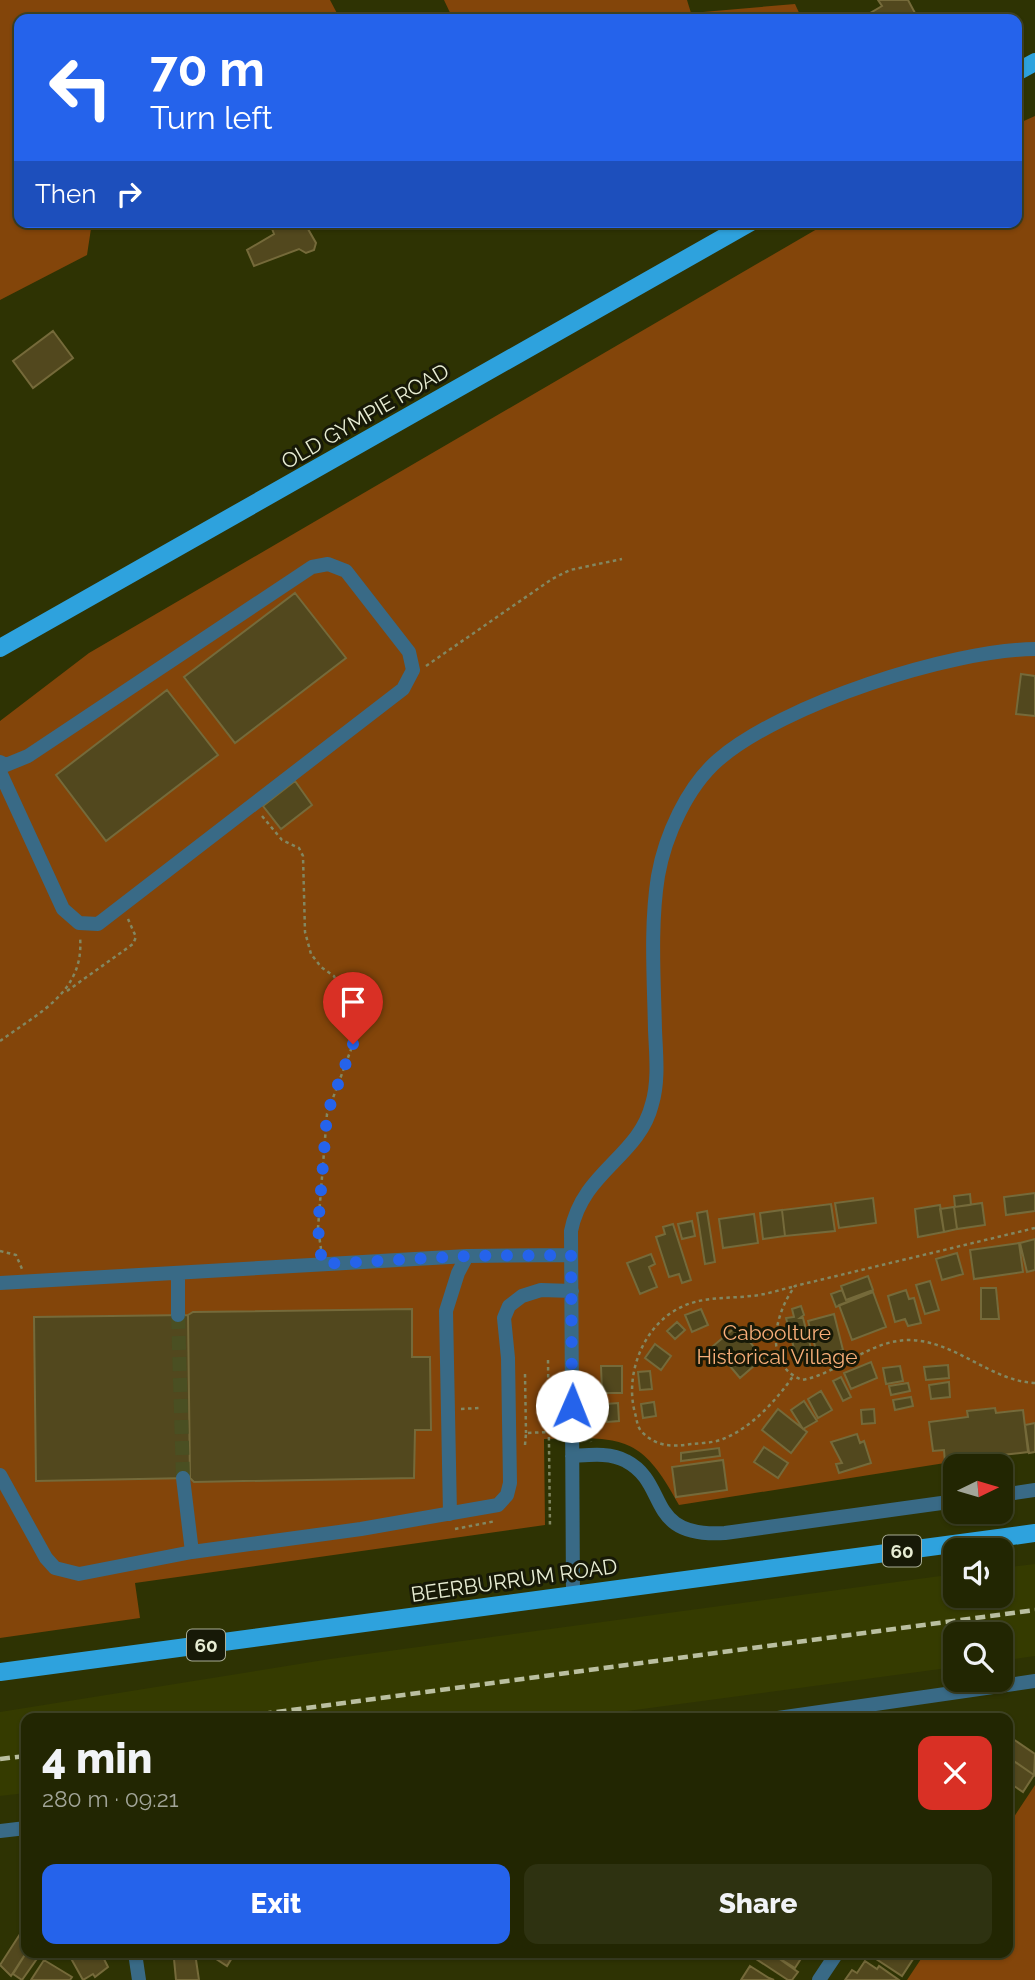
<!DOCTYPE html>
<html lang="en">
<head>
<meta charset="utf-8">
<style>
  body { margin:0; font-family:Raleway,sans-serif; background:#2e3211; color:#f1f3f6; height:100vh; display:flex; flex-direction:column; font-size:26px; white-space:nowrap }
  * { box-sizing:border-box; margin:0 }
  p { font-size:23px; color:#a2a599 }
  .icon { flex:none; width:38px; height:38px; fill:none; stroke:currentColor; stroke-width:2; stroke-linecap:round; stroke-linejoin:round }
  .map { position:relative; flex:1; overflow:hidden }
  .side { position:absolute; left:21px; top:1713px; width:992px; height:245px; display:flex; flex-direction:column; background:#222602; border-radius:14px; box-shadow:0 2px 5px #0004,0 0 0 2px #3f4324 }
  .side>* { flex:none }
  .banner { position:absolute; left:14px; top:14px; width:1008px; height:214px; border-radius:14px; box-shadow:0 2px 5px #0004,0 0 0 2px #3f4324; background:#2563eb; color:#fff; overflow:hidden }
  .needle { width:46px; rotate:85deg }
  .controls { position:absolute; left:943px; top:1454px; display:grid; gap:14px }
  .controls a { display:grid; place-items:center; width:70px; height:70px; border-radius:14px; background:#222602; box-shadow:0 2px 5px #0004,0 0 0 2px #3f4324; font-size:35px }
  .pin { position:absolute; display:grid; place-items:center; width:60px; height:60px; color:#fff; margin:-72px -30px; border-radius:50% 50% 50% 0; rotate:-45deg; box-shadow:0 0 7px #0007 }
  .pin .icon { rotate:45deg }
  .me { position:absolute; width:77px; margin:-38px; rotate:1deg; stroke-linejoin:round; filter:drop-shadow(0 0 5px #0008) }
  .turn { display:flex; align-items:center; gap:24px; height:147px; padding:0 21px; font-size:32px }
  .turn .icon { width:91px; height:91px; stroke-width:2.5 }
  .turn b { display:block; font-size:49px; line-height:60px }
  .then { display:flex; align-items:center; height:66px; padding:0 21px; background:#0003; gap:14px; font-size:26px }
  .round { display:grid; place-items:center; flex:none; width:74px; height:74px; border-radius:14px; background:#2e3211 }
  .overview { display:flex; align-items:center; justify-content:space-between; height:119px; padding:0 21px }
  h1 { font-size:42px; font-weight:800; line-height:52px }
  .button { display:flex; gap:14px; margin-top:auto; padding:14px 21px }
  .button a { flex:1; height:80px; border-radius:14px; background:#2563eb; color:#fff; font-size:28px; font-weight:800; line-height:80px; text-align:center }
  .button a+a { background:#2e3211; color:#f1f3f6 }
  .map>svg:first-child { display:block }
  .built { fill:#353b00 }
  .green { fill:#83450a }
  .building { fill:#52481e; stroke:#756a3a; stroke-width:2 }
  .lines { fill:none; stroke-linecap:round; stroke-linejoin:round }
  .minor-tunnel { stroke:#4a4f22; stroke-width:14; stroke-dasharray:14 7; stroke-linecap:butt }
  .path { stroke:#828761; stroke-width:2.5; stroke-dasharray:3.5 3.5; stroke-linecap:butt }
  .minor { stroke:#396a86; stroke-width:14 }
  .major { stroke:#2ea2dd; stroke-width:18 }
  .rail { stroke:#babfa0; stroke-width:4.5; stroke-dasharray:10 5; stroke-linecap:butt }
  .route { stroke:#2563eb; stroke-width:12; stroke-dasharray:0 21.6 }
  .labels { text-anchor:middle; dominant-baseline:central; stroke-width:6; stroke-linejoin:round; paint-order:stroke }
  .shield { fill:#171907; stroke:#a9ad96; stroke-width:2 }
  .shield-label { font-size:19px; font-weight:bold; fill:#e8edd4 }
  .street-label { font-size:21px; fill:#e8edd4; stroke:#171907 }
  .park-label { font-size:21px; fill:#f8ae79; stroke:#171907 }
</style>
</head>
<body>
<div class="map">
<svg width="1035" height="1980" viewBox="0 0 1035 1980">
  <rect width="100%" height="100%" fill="#2e3303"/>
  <path class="built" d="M1035,1564V1656L1001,1661V1634H956L955,1667L575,1718H26V1793L0,1796V1712L330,1659L955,1574L956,1596H1001V1568Z"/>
  <path class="green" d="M0,0H330L340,19H19V222H92L87,255L0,300Z
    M444,0H687L691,13L795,4L802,19H453Z
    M1035,116V1452L1003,1455V1462L974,1466L973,1460L945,1463L679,1505C641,1433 620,1437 544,1439L545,1525L135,1583L140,1618L0,1638V721L89,653L829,222H1017V124Z
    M1035,1785V1980H907L925,1953H1008V1826Z"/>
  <path class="building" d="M878,0H908L915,13L904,19H869L867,15L882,6Z
    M279,222H304L316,243L314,250L306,253L299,249L254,266L247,250L274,234L271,226Z
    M53,331L73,358L33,388L13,361Z
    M295,593L346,658L235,743L184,677Z
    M1021,674L1035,676V716L1016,714Z
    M167,690L218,755L106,841L56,775Z
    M295,781L312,805L281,829L263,806Z
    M1035,1193V1211L1006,1215L1004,1197Z
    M970,1194L971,1205L955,1207L954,1196Z
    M873,1198L876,1223L839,1228L835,1203Z
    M982,1203L985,1225L957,1229L954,1207Z
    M831,1204L835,1231L785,1236L782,1210Z
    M940,1205L944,1232L918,1237L915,1209Z
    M954,1207L957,1229L944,1232L940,1209Z
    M782,1210L785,1236L763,1239L760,1213Z
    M707,1211L715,1262L705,1264L697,1213Z
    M754,1214L758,1243L723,1248L719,1219Z
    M692,1221L695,1236L682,1239L678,1224Z
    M673,1224L691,1280L682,1283L679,1274L669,1277L656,1237L665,1234L663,1227Z
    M1035,1239V1270L1027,1272L1020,1243Z
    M1019,1243L1023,1272L974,1279L970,1250Z
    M957,1253L963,1274L942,1280L936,1259Z
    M651,1254L655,1264L649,1267L657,1287L640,1294L627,1263Z
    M868,1276L873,1290L846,1300L841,1286Z
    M930,1281L939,1310L925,1314L916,1285Z
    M981,1288H996L999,1319H981Z
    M842,1290L846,1300L873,1292L836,1307L831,1294Z
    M906,1290L909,1299L914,1298L921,1323L908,1326L905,1319L895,1322L888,1296Z
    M873,1292L886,1327L852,1340L839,1305Z
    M801,1306L804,1315L800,1318H803L812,1352V1357L803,1359L802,1354L796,1356L786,1318L794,1317L792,1309Z
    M412,1309V1357H430L431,1430H415L414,1478L194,1482L190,1478L188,1315L193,1312Z
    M701,1309L708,1325L692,1332L685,1315Z
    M834,1314L843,1350L818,1357L808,1321Z
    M188,1315L190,1478L36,1481L34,1317Z
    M677,1322L685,1330L675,1339L667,1331Z
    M737,1326L763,1358L740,1378L713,1346Z
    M655,1344L671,1356L661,1370L645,1358Z
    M871,1362L877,1378L851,1389L844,1373Z
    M948,1365L949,1378L926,1380L924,1367Z
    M601,1366H622V1393H602Z
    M900,1366L903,1381L886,1384L883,1368Z
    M650,1371L652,1389L640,1390L638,1372Z
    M841,1377L851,1397L843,1401L833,1381Z
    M949,1382L950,1397L931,1399L929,1385Z
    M908,1383L910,1391L891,1395L889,1386Z
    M821,1391L832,1410L818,1418L808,1399Z
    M911,1397L913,1406L895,1410L893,1400Z
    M804,1401L817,1421L803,1429L791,1410Z
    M654,1402L656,1416L643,1418L641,1404Z
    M618,1403L619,1421L607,1422L606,1404Z
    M995,1408L996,1413L1023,1410L1028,1452L1002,1455L1003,1462L974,1466L973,1460L945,1463L944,1450L933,1451L929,1422L968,1417L967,1411Z
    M778,1409L807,1432L791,1453L762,1430Z
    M874,1409L875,1423L862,1424L861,1410Z
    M1035,1423V1452L1029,1453L1025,1425Z
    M857,1434L860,1443L864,1441L871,1463L839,1473L836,1464L842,1463L831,1442Z
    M764,1447L788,1463L778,1478L754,1462Z
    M719,1448L720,1456L681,1461V1453Z
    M723,1460L727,1490L676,1497L672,1467Z
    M1013,1739L1035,1754L1034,1775L1008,1757V1746Z
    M1008,1757L1034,1775L1023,1792L1008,1782Z
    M22,1931L26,1933V1953L11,1976L0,1965Z
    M26,1953H41L22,1980L13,1974Z
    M68,1953H101L108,1967L95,1977L93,1974L83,1980Z
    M177,1953H195L199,1980H176L174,1959H178Z
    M207,1953H235L227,1966Z
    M756,1953H771L798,1972L792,1980H788L753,1957Z
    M771,1953H796L802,1957L795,1968Z
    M867,1953H917L902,1976Z
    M44,1960L72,1977L70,1980H31Z
    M865,1961L877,1969L879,1966L899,1980H845L852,1970L857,1973Z
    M750,1966L769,1978L774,1980H741Z"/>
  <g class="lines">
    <path class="minor-tunnel" d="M178,1315L183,1478"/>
    <path class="path" d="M426,666L552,579L570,570L622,559
      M262,816L282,840L299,848L303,856L305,932L311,954L321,967L334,976L354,1027L353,1044L327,1114L318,1228L321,1249
      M67,991L133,944L136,937L128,919
      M0,1041C38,1013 85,992 80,937
      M1035,1228L795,1286C775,1313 762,1364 802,1380C840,1373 868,1341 908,1340C955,1340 990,1381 1035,1383
      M0,1251L16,1255L22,1269
      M792,1287C779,1290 765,1295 751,1296C724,1299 698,1296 674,1311C641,1331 625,1377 635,1413C637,1420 637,1427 642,1432C657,1447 672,1447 691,1444C701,1443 713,1443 723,1439C751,1428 777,1400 793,1376
      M548,1360L550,1528
      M525,1374L526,1433
      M461,1409L479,1408
      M588,1428L591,1442
      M525,1445L526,1433L549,1432
      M455,1529L496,1521"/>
    <path class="minor" d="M0,762L6,765L28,756L312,567L328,564L346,571L409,652L413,670L403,689L98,924L79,923L63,909L0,772
      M178,1275V1315
      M0,1283L467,1256L571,1255
      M572,1456C589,1455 610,1452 626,1461C670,1484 644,1538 725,1533L956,1501
      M0,1475L46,1558L55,1568L79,1574L192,1552L361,1529L498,1505L507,1495L510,1483L508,1358L504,1318L509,1306L522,1296L541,1290L572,1291
      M183,1478L192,1552
      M1001,1495L1035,1490
      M450,1514L446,1311L458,1273L467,1256
      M573,1595L571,1231C583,1171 639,1157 652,1104C659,1081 656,1054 655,1030C654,980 650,926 658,876C665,836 687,787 718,760C783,704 950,650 1035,649
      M778,1718L1035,1681
      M0,1831L26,1828
      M135,1953L139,1980
      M819,1980L837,1953"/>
    <path class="major" d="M1017,72L1035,62
      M0,648L751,222
      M0,1672L1035,1533"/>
    <path class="rail" d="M232,1718L1035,1610
      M0,1759L26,1756"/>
  </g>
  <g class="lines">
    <path class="route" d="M353,1044L327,1114L318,1228L322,1264L467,1256L571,1255L572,1406"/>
  </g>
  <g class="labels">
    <g class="shield">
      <rect x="883" y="1535.5" width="38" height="31" rx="5"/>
      <rect x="187" y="1629.5" width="38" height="31" rx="5"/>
    </g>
    <g class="shield-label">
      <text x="902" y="1551">60</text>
      <text x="206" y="1645">60</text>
    </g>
    <g class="street-label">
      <text transform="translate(365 416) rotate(-30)">OLD GYMPIE ROAD</text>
      <text transform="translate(514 1580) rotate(-8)">BEERBURRUM ROAD</text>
    </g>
    <g class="park-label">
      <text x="777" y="1332">Caboolture<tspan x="777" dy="24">Historical Village</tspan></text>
    </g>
  </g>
</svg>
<div class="controls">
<a><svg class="needle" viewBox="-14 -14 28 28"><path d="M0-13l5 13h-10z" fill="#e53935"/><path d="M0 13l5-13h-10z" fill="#a2a599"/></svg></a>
<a><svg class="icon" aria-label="sound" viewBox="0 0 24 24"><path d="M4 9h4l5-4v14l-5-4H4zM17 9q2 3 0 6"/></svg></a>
<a><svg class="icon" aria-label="search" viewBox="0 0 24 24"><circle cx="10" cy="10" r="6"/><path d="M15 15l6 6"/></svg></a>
</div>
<div class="pin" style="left:353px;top:1044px;background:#d93025"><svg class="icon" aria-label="arrive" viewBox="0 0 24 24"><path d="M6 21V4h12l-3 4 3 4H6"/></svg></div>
<svg class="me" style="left:572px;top:1406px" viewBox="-20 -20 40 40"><circle r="19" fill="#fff"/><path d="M0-13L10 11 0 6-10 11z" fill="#2563eb"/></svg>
<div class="banner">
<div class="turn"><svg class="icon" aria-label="left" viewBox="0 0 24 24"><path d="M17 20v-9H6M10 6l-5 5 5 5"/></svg><div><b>70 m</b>Turn left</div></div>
<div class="then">Then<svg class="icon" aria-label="right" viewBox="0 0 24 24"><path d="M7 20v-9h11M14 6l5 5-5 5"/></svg></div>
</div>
<section class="side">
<div class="overview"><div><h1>4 min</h1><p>280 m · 09:21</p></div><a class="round" style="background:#d93025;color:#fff"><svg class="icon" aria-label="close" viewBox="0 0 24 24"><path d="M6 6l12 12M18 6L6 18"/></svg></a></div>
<div class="button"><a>Exit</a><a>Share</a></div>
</section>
</div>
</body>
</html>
